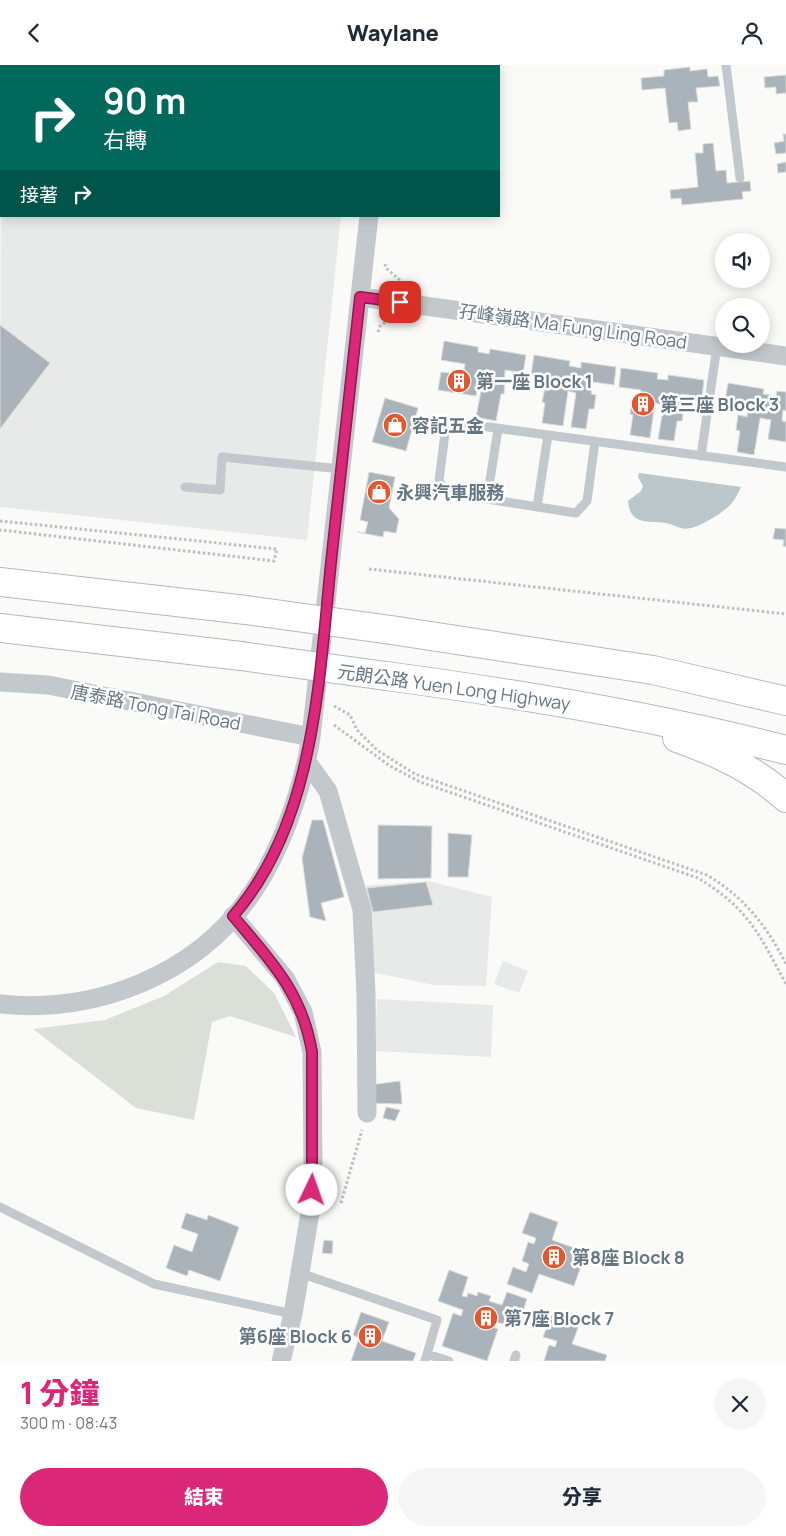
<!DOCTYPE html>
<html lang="zh-TW">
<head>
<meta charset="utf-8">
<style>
  body { margin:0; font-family:Manrope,"Noto Sans TC",sans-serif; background:#f6f6f7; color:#1f2937; height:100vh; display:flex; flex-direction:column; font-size:19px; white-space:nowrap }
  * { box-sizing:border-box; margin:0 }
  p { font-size:16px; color:#747a83 }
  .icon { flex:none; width:28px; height:28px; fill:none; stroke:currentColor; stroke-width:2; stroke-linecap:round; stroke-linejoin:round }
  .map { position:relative; height:1296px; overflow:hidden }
  .drawer { display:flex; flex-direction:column; background:#fff; flex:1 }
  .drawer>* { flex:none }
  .top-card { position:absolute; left:0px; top:0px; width:500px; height:152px; box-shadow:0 2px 12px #0003; background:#00695c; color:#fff; overflow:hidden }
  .controls { position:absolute; left:715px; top:168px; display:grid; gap:10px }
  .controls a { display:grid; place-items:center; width:55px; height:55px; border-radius:50%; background:#fff; box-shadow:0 2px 12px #0003; font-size:25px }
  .pin { position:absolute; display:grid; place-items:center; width:42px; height:42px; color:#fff; margin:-21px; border-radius:10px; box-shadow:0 2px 8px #0006 }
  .me { position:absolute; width:55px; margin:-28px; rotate:3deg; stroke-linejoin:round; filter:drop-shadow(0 0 4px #0008) }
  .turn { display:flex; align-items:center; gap:18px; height:105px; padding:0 20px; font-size:22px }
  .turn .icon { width:65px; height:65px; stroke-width:2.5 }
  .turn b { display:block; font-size:35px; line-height:42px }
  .then { display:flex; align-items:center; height:48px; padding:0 20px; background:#0003; gap:10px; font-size:19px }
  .round { display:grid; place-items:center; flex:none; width:52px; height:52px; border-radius:26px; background:#f6f6f7 }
  .summary { display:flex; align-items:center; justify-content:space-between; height:85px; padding:0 20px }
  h1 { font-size:30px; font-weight:800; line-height:38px; color:#db2777 }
  .cta { display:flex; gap:10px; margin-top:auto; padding:10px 20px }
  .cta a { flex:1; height:58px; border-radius:30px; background:#db2777; color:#fff; font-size:20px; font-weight:800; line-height:58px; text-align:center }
  .cta a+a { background:#f6f6f7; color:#1f2937 }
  header { display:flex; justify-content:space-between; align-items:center; height:65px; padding:0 20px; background:#fff; font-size:22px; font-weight:800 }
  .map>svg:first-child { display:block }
  .built { fill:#e8e9e9 }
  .green { fill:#dadfd7 }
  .water { fill:#bbc7cb }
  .building { fill:#aab3b9; stroke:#dcdcda }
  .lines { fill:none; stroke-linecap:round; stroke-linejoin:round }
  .motorway-casing { stroke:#b4b9bd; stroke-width:30 }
  .path { stroke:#bbbfc2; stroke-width:3; stroke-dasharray:2.5 2.5; stroke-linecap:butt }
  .service { stroke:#c3c8cc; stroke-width:9 }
  .minor { stroke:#c3c8cc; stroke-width:19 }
  .motorway { stroke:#fff; stroke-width:28 }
  .motorway-bridge-casing { stroke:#b4b9bd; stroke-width:30; stroke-linecap:butt }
  .motorway-bridge { stroke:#fff; stroke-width:28 }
  .route-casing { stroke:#8e194d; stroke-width:12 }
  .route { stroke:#db2777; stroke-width:9 }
  .labels { text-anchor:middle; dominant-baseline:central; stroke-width:5; stroke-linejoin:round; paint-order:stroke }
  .street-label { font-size:18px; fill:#657683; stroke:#fff }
  .poi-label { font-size:18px; font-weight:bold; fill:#657683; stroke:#fff; text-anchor:start }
</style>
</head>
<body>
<header><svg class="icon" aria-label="back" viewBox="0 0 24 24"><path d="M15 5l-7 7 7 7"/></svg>Waylane<svg class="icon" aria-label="person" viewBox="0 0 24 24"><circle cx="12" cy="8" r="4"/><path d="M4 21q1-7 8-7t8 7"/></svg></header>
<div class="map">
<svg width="786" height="1296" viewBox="0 0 786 1296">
  <rect width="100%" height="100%" fill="#fafaf8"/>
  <path class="built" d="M23,0H249L252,1H22Z
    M1,25V151H341L307,475L0,442Z
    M428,816L492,832L486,921L434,920L371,907L361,821Z
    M503,896L528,906L519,928L494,919Z
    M377,934L493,940L491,992L375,986Z"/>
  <path class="green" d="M218,897L246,901L274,928L296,972L230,951L212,957L194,1055L136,1043L33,964L105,955L164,931Z"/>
  <path class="water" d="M639,408H640L741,422C738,428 735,435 731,439C723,448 703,460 691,463C682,465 678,462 670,459C654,454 630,464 628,436L641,426L643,421L638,412Z"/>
  <path class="building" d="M690,2V6L707,4L708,12L718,11L720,21L696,23L698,37H688L691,64L678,66L677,57L669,58L665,23L642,25L641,13L664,11V5Z
    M786,10V28L776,29V22L765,23L764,12Z
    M783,69H786V88L776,89L774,78L784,76Z
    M713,78L716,106L726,105L727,118L750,116L751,126L742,127L743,134L682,140L681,133L671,134L670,125L698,122L695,88H703V79Z
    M786,97V107L778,108L777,99Z
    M0,260L50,298L0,364Z
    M444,276L478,282V287L489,289L490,284L526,290L523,308L505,305L504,329H501L496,356L476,352L483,316L479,315L476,331L438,325L441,307L464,310L465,299L441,295Z
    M534,290L570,296L569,301L581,303V297L616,302L614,320L593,317L591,329L596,330L594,344H589L586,364L571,362L576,328L568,326L563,361L542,358L545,338L542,337L545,323L552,324L553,313L531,310Z
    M621,303L658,308L657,314L668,315V310L704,315L702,332L681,329L679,341L684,342L682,356H677L674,376L658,374L664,340L655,338L650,373L630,370L633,350L630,349L632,335L639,336L641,325L619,322Z
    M728,318L764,324L763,329L776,331L777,326L786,327V346L783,345L782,356L786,357V377L768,374L771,355L760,353L754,390L737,387L740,366L736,365L738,350L747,352L749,340L725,336Z
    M385,333L418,343L406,386L372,377Z
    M369,407L395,412L389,443L399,454L396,468L384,466L383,472L357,467L365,468L368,457L360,455Z
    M775,463L786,464V482L783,481L784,475L773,474Z
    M312,755H323L344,832L321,838L326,856L310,852L302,793Z
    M378,760L432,761L431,813L378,814Z
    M448,768L472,770L468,812H448Z
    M426,817L433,840L373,847L367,823Z
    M400,1016L402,1039L369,1038V1020Z
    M386,1042L400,1045L395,1056L383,1053Z
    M530,1147L558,1157L552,1175L586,1187L574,1221L539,1209L532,1228L507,1219L513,1202L526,1207L529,1199L522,1196L528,1177L534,1179L536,1173L522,1168Z
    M186,1148L207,1155L208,1150L239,1162L220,1216L189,1205L187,1211L166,1203L174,1180L192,1187L198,1169L181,1163Z
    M324,1175L333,1176L332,1189L322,1188Z
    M449,1205L468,1212L462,1231L467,1232L468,1228L477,1231L478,1227L491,1231L489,1236L502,1240L507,1227L527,1234L517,1264L491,1255L489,1261L498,1264L487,1296L442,1281L453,1248L461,1251L463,1245L438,1236Z
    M361,1247L389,1257L382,1276L416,1288L413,1296H351L359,1273L353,1270Z
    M551,1251L579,1260L572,1279L607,1290L605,1296H544L549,1280L555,1282L557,1276L543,1272Z"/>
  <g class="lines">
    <g class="motorway-casing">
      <path id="motorway" d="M0,517L246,545
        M0,563L241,591
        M391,565L653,605L786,636
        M386,611C521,629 654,651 786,685
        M677,673C717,687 754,704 786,733"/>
    </g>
    <path class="path" d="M260,0L262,1
      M17,1L18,0
      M0,22L1,21
      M385,199L386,203L401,216
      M378,267L380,261L386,257
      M0,456L277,484L274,496L0,465
      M369,504L786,549
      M334,641L350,650L357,665L377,685L415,709L707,810C744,832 767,861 786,899
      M334,660L390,701L420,717L698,813C749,844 759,869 786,919
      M341,1138L362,1065"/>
    <path class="service" d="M726,0L740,113
      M595,376L587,436L576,448L455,429L444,424L439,416L445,368L449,362L459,358L786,402
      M701,391L717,281
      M185,422L220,425L222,392L341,404
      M487,434L498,364
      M537,442L548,370
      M0,1142L154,1219L293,1249
      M300,1208L437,1255L425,1296
      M427,1289L449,1296
      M514,1296L516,1290"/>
    <path class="minor" d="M338,0L344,1
      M389,1L390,0
      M360,232L786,291
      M0,617L48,620L311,672
      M307,697L328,726L362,845L366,929L367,1048
      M233,851L285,913L303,947L312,987L313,1108L311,1142L293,1249L281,1296
      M0,939C94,949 195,911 250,831C280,789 303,723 311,672L369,151"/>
    <use href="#motorway" class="motorway"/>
    <g class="motorway-bridge-casing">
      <path id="motorway-bridge" d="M246,545L391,565
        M241,591L386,611"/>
    </g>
    <use href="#motorway-bridge" class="motorway-bridge"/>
  </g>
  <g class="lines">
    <g class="route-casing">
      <path id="route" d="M312,1125V987C302,927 271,896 233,851C317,755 319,609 332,488C341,403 351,317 360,232L400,237"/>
    </g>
    <use href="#route" class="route"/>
  </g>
  <defs>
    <g id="building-disc" transform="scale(1.25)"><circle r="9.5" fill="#e4572e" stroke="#fff"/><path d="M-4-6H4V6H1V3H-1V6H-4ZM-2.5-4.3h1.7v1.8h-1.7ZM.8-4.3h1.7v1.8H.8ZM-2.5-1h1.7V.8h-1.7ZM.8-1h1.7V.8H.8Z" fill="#fff"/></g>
    <g id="shop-disc" transform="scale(1.25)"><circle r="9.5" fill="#e4572e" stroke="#fff"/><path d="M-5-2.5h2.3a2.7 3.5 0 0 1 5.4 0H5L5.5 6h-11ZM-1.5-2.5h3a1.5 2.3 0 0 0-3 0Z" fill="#fff"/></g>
  </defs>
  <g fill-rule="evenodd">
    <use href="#building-disc" x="459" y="316"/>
    <use href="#building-disc" x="643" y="339"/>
    <use href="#shop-disc" x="395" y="360"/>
    <use href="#shop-disc" x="379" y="427"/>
    <use href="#building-disc" x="554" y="1192"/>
    <use href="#building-disc" x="486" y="1253"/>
    <use href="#building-disc" x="370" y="1271"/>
  </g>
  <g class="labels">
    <g class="street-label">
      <text transform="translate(573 261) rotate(8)">孖峰嶺路 Ma Fung Ling Road</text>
      <text transform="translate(454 622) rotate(8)">元朗公路 Yuen Long Highway</text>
      <text transform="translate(156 642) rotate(11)">唐泰路 Tong Tai Road</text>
    </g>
    <g class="poi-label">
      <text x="476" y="316">第一座 Block 1</text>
      <text x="660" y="339">第三座 Block 3</text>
      <text x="412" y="360">容記五金</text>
      <text x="396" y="427">永興汽車服務</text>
      <text x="572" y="1192">第8座 Block 8</text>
      <text x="504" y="1253">第7座 Block 7</text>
      <text x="352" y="1271" text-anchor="end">第6座 Block 6</text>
    </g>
  </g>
</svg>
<div class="controls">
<a><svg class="icon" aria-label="sound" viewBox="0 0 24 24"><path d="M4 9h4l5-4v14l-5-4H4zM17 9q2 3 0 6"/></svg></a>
<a><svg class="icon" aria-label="search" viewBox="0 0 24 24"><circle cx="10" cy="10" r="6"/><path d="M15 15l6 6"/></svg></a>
</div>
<div class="pin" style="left:400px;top:237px;background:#d93025"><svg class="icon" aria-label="arrive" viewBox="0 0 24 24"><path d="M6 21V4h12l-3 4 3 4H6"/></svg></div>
<svg class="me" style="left:312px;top:1125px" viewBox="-20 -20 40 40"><circle r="19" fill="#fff"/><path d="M0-13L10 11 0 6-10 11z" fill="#db2777"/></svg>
<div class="top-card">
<div class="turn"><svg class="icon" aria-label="right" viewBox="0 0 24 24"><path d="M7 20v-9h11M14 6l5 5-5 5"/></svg><div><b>90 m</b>右轉</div></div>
<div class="then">接著<svg class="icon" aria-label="right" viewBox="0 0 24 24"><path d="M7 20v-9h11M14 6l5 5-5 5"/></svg></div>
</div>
</div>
<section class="drawer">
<div class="summary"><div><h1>1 分鐘</h1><p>300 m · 08:43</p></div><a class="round"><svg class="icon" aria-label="close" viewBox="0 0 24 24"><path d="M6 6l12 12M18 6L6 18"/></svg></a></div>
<div class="cta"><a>結束</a><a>分享</a></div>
</section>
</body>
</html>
